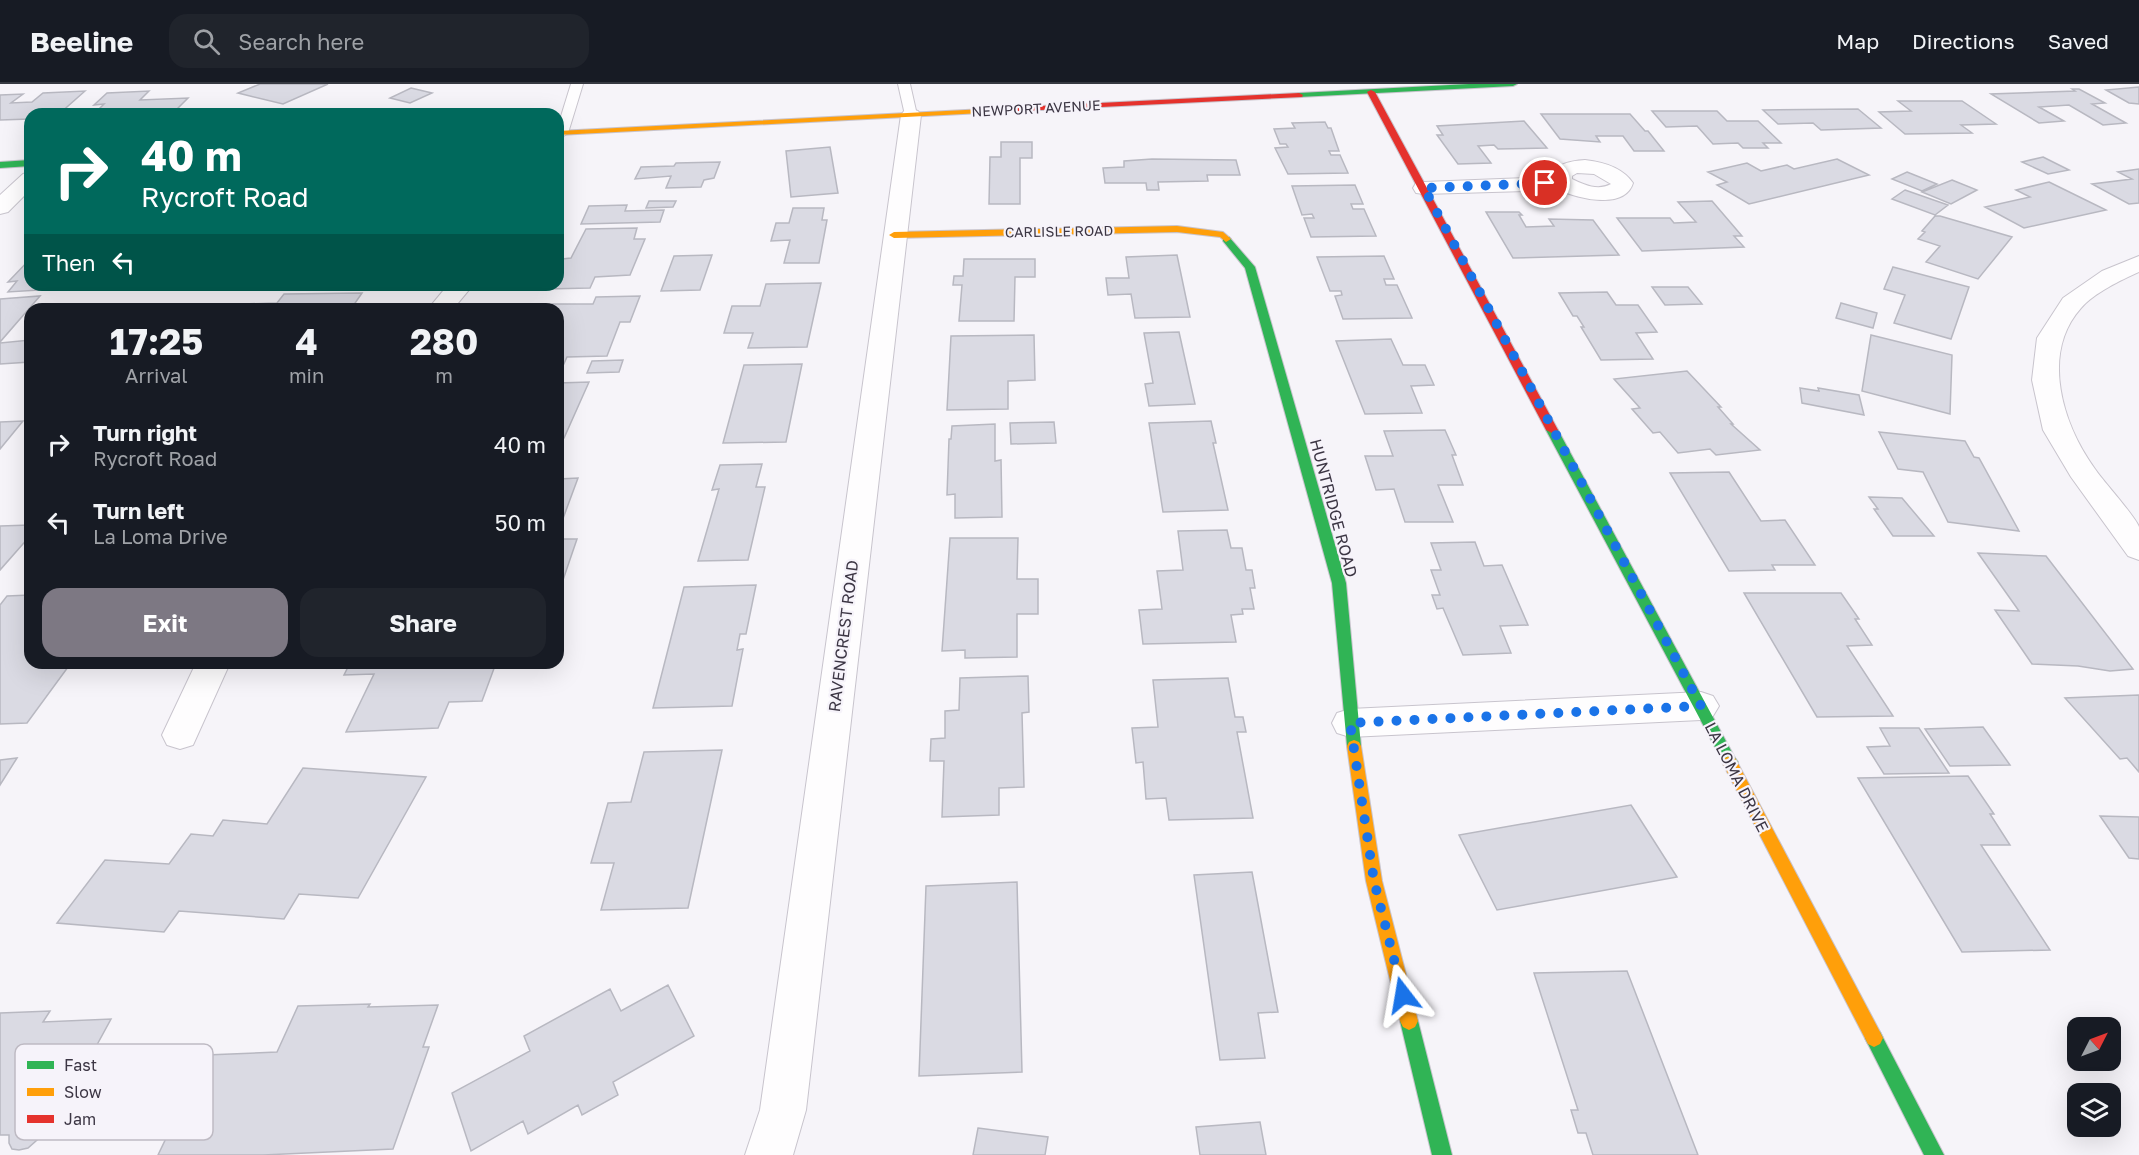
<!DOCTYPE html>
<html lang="en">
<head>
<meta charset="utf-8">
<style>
  body { margin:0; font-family:"Golos Text",sans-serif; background:#20242c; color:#f1f3f6; height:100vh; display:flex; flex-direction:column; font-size:22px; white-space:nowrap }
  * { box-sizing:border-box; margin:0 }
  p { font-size:20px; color:#9ea1a6 }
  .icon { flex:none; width:33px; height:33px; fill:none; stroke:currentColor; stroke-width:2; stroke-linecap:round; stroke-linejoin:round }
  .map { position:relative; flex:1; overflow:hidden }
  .panel { position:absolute; left:24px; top:219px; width:540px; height:366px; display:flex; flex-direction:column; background:#171b24; border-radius:18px; box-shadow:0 6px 24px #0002 }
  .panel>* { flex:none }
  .hud { position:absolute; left:24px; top:24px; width:540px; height:183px; border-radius:18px; box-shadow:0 6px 24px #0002; background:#00695c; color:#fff; overflow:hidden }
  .needle { width:39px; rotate:48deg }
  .buttons { position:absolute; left:2067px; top:933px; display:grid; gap:12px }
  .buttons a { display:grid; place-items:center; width:54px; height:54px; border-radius:12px; background:#171b24; box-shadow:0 6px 24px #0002; font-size:30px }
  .pin { position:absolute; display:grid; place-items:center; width:51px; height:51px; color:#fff; margin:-26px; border:3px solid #fff; border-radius:50%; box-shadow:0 2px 6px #0007 }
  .me { position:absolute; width:66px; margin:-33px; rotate:346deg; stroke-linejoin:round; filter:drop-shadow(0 0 4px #0008) }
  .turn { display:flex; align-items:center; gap:21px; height:126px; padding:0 18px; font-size:27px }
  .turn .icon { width:78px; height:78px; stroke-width:2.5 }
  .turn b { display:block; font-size:42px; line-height:51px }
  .then { display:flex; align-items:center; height:57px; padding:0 18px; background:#0003; gap:12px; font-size:22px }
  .eta { display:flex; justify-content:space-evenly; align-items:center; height:102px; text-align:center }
  .eta b { font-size:36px; font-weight:700; line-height:42px }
  .action { display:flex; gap:12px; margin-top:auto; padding:12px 18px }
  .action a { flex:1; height:69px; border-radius:18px; background:#7d7883; color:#fff; font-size:24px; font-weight:700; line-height:69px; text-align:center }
  .action a+a { background:#20242c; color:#f1f3f6 }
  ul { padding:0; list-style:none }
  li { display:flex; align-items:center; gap:18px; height:78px; padding:0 18px }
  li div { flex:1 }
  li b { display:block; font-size:22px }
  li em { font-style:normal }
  header { display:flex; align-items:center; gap:36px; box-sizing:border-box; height:84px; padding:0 30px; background:#171b24; border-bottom:2px solid #363941 }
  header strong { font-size:28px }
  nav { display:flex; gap:33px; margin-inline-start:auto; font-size:21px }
  .search { width:420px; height:54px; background:#20242c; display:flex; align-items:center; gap:15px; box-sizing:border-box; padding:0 21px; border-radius:18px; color:#9ea1a6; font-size:22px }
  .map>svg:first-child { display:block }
  .building { fill:#dadae3; stroke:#b8b8c1; stroke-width:1.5 }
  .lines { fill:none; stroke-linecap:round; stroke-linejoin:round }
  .lane-casing { stroke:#c8c4cd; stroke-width:2 }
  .street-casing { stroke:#c8c4cd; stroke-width:2 }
  .fast-casing { stroke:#c8c4cd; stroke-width:2 }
  .slow-casing { stroke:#c8c4cd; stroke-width:2 }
  .jam-casing { stroke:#c8c4cd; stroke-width:2 }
  .lane { fill:#fefdfe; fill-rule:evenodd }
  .street { fill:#fefdfe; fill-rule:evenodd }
  .fast { fill:#30b455; fill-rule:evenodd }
  .slow { fill:#ff9f0a; fill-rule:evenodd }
  .jam { fill:#e5322d; fill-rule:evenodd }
  .route { stroke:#1a73e8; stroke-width:10; stroke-dasharray:0 18 }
  .labels { text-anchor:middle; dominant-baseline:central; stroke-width:4.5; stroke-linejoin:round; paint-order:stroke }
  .far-street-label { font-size:14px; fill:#3c3644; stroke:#f6f3fa }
  .street-label { font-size:16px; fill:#3c3644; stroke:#f6f3fa }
  .key { fill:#f6f3fa; stroke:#bebac3; stroke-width:1.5 }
  .key-label { font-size:16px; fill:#3c3644 }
</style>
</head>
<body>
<header>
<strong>Beeline</strong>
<div class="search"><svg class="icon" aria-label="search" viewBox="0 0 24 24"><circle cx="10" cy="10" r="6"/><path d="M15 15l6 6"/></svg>Search here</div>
<nav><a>Map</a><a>Directions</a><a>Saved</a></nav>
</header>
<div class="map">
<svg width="2139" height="1071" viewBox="0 0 2139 1071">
  <rect width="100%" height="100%" fill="#f6f4f9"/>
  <path class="building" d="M260,0H328L283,20L238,9Z
    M2139,3V20L2129,19L2106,6Z
    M411,4L432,9L410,19L390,14Z
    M2072,5H2079L2105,19L2092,20L2126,39L2103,41L2069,21L2039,23L2064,37L2039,39L1991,10L2075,7Z
    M85,7L59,30H30V35L0,36V11L23,10L11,19L32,18L43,9Z
    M149,7L140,16L188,14L172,30H94L104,20L94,21L107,9Z
    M1898,17H1962L1996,40L1961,41L1972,49L1905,50L1879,28L1911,27Z
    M1858,25L1881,44L1821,46L1813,39L1778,40L1763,26Z
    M1652,27H1717L1727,37H1758L1781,59H1763L1768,64H1743L1738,59L1713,60L1697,42L1666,43Z
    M1541,30H1630L1645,47H1648L1664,67H1634L1623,52H1596L1600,58L1560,55Z
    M1524,37L1547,64L1498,65L1494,61L1478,62L1491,79L1458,80L1437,51H1443L1437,42Z
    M1325,38L1328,44H1331L1339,67H1329L1331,71H1340L1348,89L1288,90L1275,64L1288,63L1286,60H1280L1274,45L1295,44L1292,39Z
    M1001,58H1032V74H1020V120H989L990,73H1001Z
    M830,63L838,109L791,113L786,67Z
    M2043,73L2069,86L2048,90L2022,78Z
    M1152,75L1236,76L1240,91H1207L1208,97L1158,98L1159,106H1147L1146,99H1105L1103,84L1124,83V77Z
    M1837,75L1869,91L1749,120L1717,101L1727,98L1708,88L1747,79L1761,87L1787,81L1794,85Z
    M720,78L714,94L704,96L701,103L666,104L671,92L635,95L641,83L674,82L676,79Z
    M2139,85V119L2129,120L2092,100L2132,95L2118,88Z
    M1907,88L1937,100L1922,107L1892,95Z
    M1952,96L1977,106L1951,120L1922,108Z
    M2049,98L2106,126L2024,144L1985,123L2030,113L2016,106Z
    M1355,101L1363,120H1351L1353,125H1364L1376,152L1311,153L1304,134H1314L1312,130L1302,131L1292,102Z
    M1905,106L1948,121L1935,131L1892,115Z
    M649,117H676L673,123L646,124Z
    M1712,117L1742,152H1734L1744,163L1642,167L1617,134H1670L1674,139L1696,138L1678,118Z
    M627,121L625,127L664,126L660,138L581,140L589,122Z
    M793,124H824L822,136H827L819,179H784L790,156L771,157L776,139H789Z
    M1486,128H1519L1522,131H1519L1526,143L1554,142L1549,135L1593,136L1619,171L1513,174Z
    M1935,132H1940L2012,153L1978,195L1926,178L1940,162L1918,155L1925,148L1922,147Z
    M637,144L634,155H645L630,191L595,193L590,204L546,205L548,201H558V182L562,175L571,174L586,145Z
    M712,171L700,206L661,207L674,172Z
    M1177,171L1190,233L1135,234L1131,210L1108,211L1106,194H1129L1126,173Z
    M1384,172L1394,195H1384L1386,201H1397L1412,234L1343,235L1335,212L1342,211L1341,207H1330L1317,173Z
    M30,175V201H120L8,208L17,197L8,198Z
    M964,175H1035V193H1015L1014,237H959L962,201H953L954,192H963Z
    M1893,183L1969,203L1951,255L1894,239L1905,211L1884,205Z
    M821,199L807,263L748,264L753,249H724L732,222H760L766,200Z
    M1652,203H1688L1702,220L1665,221Z
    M1607,208L1616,221H1638L1657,248L1636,249L1653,275L1601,276L1581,243H1584L1577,232H1573L1559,209Z
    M362,209L351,225H237L242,220L277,219L284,210Z
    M40,212L0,258V215Z
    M640,212L630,238H620L607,272L567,273L562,284H558V225H550L552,220H593L596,213Z
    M1841,219L1877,229L1873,244L1836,234Z
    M1179,248L1195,320L1149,322L1145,300L1153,299L1144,249Z
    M1034,251L1035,296L1008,297V325L947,326L951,252Z
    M1871,251L1952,271L1950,330L1862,307Z
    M1391,255L1403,281H1425L1434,301L1411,302L1422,329L1365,330L1336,257Z
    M30,256V278L0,280V259Z
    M623,276L619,288L587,289L592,277Z
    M802,280L786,358L723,359L744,281Z
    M1687,287L1721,323H1718L1733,340H1731L1760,366L1716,371L1710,365L1678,369L1660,348L1653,349L1632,325L1640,324L1614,295Z
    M589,298L564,354L558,355V299Z
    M1800,304L1819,307L1818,304L1859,311L1864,331L1802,319Z
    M23,337L0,365V338Z
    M1211,337L1216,359H1213L1228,426L1163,428L1149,339Z
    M1054,338L1056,359L1011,360L1010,339Z
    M995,340V377L1001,376L1002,433L955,434V410L947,411L949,355H951L952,342Z
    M1445,346L1456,371H1452L1463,401H1438L1453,438H1405L1394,405L1376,406L1365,372H1393L1384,347Z
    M1879,348L1965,357L1974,373L1979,374L2019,447L1948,438L1923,388L1898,385Z
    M762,380L756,403H765L748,476L698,477L719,405L712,406L720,381Z
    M1729,388L1761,437L1785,436L1815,481H1772L1775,486L1729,487L1670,389Z
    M578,394L558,448V395Z
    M1869,413L1902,414L1934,452H1893L1874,425H1878Z
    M30,441V452L0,486V442Z
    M1227,446L1231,464H1242L1246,486H1252L1255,504H1250L1254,525H1242L1243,530L1231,531L1236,558L1143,560L1139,526L1162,525L1157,487L1183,486L1178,447Z
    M950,454H1018L1017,495H1038V530H1017V573L965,574V566L942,567Z
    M558,455H577L563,496H558Z
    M1475,458L1484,482L1502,481L1528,541L1500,542L1511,569L1463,571L1443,524L1437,525L1432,511H1440L1431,486H1441L1431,459Z
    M1978,469L2046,472L2133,585L2110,587L2078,582L2032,580L1995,526L2019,527Z
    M756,501L746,550H740L737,566L743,565L732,622L653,624L684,503Z
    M1744,509H1841L1859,535H1855L1872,561L1847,562L1893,632L1817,633Z
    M30,511V579H71L27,639L0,640V521L7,512Z
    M350,579H496L482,617L449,618L438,644L346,648L374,590L344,591Z
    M1028,592L1029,628L1022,629L1024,703L999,704V731L942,733L944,677H930L931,655L945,654V627L959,626L960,594Z
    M1228,594L1235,633H1243L1246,648H1237L1253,734L1169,736L1166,714L1146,715L1143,678L1136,679L1132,644L1158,643L1153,596Z
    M2139,611V688L2127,674L2120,675L2065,614Z
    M1983,643L2010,681L1950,682L1925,645Z
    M1880,644H1919L1949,689L1884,690L1867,663L1890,662Z
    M722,666L688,824L601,826L614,779H591L608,719L631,718L644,668Z
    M17,674L0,701V676Z
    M303,684L426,693L358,814L299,810L284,835L179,827L164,848L57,839L105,776L169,780L191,750L213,752L223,736L267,740Z
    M1968,692L1994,730H1990L2010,761H1981L2050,866L1962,868L1858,694Z
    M1631,721L1677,793L1497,826L1459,751Z
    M2100,732L2139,733V775L2129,774Z
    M1252,788L1278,928L1258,929L1265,974L1220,976L1194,791Z
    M1017,798L1022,988L919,992L926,802Z
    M1627,887L1698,1071H1593L1586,1049H1578L1571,1026H1578L1534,889Z
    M668,901L694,952L613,998L618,1011L582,1031L578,1021L528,1050L523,1037L471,1067L452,1009L530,967L524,952L610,905L621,927Z
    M370,920L368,923L438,921L423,963H429L393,1065L263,1071H158L206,971L277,968L298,922Z
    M50,927L43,938L111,935L86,981L137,979L101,1048L45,1049L28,1064L19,1066L12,1065L9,1059V1051H0V929Z
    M1260,1038L1266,1071H1200L1196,1043Z
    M978,1044L1048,1053L1045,1071H973Z"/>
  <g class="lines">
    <g class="lane-casing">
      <path id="lane" d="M571,0H583L568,49L562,53L558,52V42Z
        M898,0H910L917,31L915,34L911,35L905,31Z"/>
    </g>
    <g class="street-casing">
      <path id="street" d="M911,25L918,27L921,31L806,1026L793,1071H745L760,1026L901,31L904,27Z
        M1585,76C1603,78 1622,83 1633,99C1625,126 1578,115 1560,106L1424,110L1416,109L1413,104L1416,99L1424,98L1551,93C1555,79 1572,77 1585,76ZM1577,89L1594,90L1611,100C1598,107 1584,101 1572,95V92Z
        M30,88V106L8,128L0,130V111L23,90Z
        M2139,172V188C2121,196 2094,209 2081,224C2040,270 2063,341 2095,385C2103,397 2136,433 2139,443C2139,452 2139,466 2139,476L2128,472L2071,393L2043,346L2032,296L2037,254L2063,214L2102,187Z
        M448,201H473L453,225H428Z
        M196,579H230L193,661L180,665L167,661L162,651Z
        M1701,608L1713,612L1719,622L1713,632L1701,636L1350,653L1337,649L1332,639L1337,629L1350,625Z"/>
    </g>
    <g class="fast-casing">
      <path id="fast" d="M1469,0H1517L1513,2L1299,13L1295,11L1299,9Z
        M30,76V82L0,84V78Z
        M1223,153H1229L1255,183L1346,499L1361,662L1359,666L1354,668L1349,666L1347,662L1332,499L1245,184L1223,157Z
        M1552,343L1558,346L1735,674L1738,678L1735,682L1730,684L1725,682L1546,346Z
        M1409,928L1415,931L1418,937L1452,1071H1432L1400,937L1403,931Z
        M1874,945L1880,948L1944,1071H1924L1865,954L1868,948Z"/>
    </g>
    <g class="slow-casing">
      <path id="slow" d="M1004,24L1005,26L1001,28L558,51V47Z
        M1177,142L1223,148L1231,155L1226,158L1220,153L1177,148L894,154L889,151L894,148Z
        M1354,656L1359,658L1361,662L1382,797L1418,937L1415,943L1409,946L1403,943L1400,937L1366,797L1347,662L1349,658Z
        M1730,672L1735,674L1880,948L1883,954L1880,960L1874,963L1868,960L1722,678L1725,674Z"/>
    </g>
    <g class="jam-casing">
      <path id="jam" d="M1371,6L1375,8L1558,346L1556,348L1552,349L1546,346L1367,8Z
        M1299,9L1303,11L1302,13L1001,28L997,26L1001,24Z"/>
    </g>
    <use href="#lane" class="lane"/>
    <use href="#street" class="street"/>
    <use href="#fast" class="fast"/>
    <use href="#slow" class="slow"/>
    <use href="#jam" class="jam"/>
  </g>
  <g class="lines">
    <path class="route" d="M1403,911L1374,797L1350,639L1701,622L1424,104L1545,99"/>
  </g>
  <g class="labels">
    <g class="far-street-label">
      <text transform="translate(1036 24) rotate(-3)">NEWPORT AVENUE</text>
      <text transform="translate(1059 147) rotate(-1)">CARLISLE ROAD</text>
    </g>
    <g class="street-label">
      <text transform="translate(1334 424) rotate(75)">HUNTRIDGE ROAD</text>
      <text transform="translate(843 552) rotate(-83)">RAVENCREST ROAD</text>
      <text transform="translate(1737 693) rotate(63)">LA LOMA DRIVE</text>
    </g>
  </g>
  <rect x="15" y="960" width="198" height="96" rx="9" class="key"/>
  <rect x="27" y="977" width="27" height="8" fill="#30b455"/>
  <rect x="27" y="1004" width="27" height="8" fill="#ff9f0a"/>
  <rect x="27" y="1031" width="27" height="8" fill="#e5322d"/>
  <g class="key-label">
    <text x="64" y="987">Fast</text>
    <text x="64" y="1014">Slow</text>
    <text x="64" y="1041">Jam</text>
  </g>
</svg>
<div class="buttons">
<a><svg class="needle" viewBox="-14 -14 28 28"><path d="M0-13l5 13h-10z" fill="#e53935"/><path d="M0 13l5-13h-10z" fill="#9ea1a6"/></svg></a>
<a><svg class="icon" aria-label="layers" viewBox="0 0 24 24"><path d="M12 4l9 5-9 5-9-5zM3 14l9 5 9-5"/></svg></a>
</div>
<div class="pin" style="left:1545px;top:99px;background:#d93025"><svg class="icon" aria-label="arrive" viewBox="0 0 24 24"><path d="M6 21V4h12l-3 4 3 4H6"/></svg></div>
<svg class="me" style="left:1403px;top:911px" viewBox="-20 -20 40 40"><path d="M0-17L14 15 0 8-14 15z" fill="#1a73e8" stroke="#fff" stroke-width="4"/></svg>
<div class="hud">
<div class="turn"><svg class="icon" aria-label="right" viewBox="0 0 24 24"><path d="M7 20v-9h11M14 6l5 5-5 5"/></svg><div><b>40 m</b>Rycroft Road</div></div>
<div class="then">Then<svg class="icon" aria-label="left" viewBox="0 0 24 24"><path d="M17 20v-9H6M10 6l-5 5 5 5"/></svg></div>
</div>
<section class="panel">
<div class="eta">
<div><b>17:25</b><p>Arrival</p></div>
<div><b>4</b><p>min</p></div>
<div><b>280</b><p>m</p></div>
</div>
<ul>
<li><svg class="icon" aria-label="right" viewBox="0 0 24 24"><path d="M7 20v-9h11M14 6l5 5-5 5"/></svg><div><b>Turn right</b><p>Rycroft Road</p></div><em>40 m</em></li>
<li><svg class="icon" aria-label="left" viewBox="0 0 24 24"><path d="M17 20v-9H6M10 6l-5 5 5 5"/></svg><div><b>Turn left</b><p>La Loma Drive</p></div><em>50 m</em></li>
</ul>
<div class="action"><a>Exit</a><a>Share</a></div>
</section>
</div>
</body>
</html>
